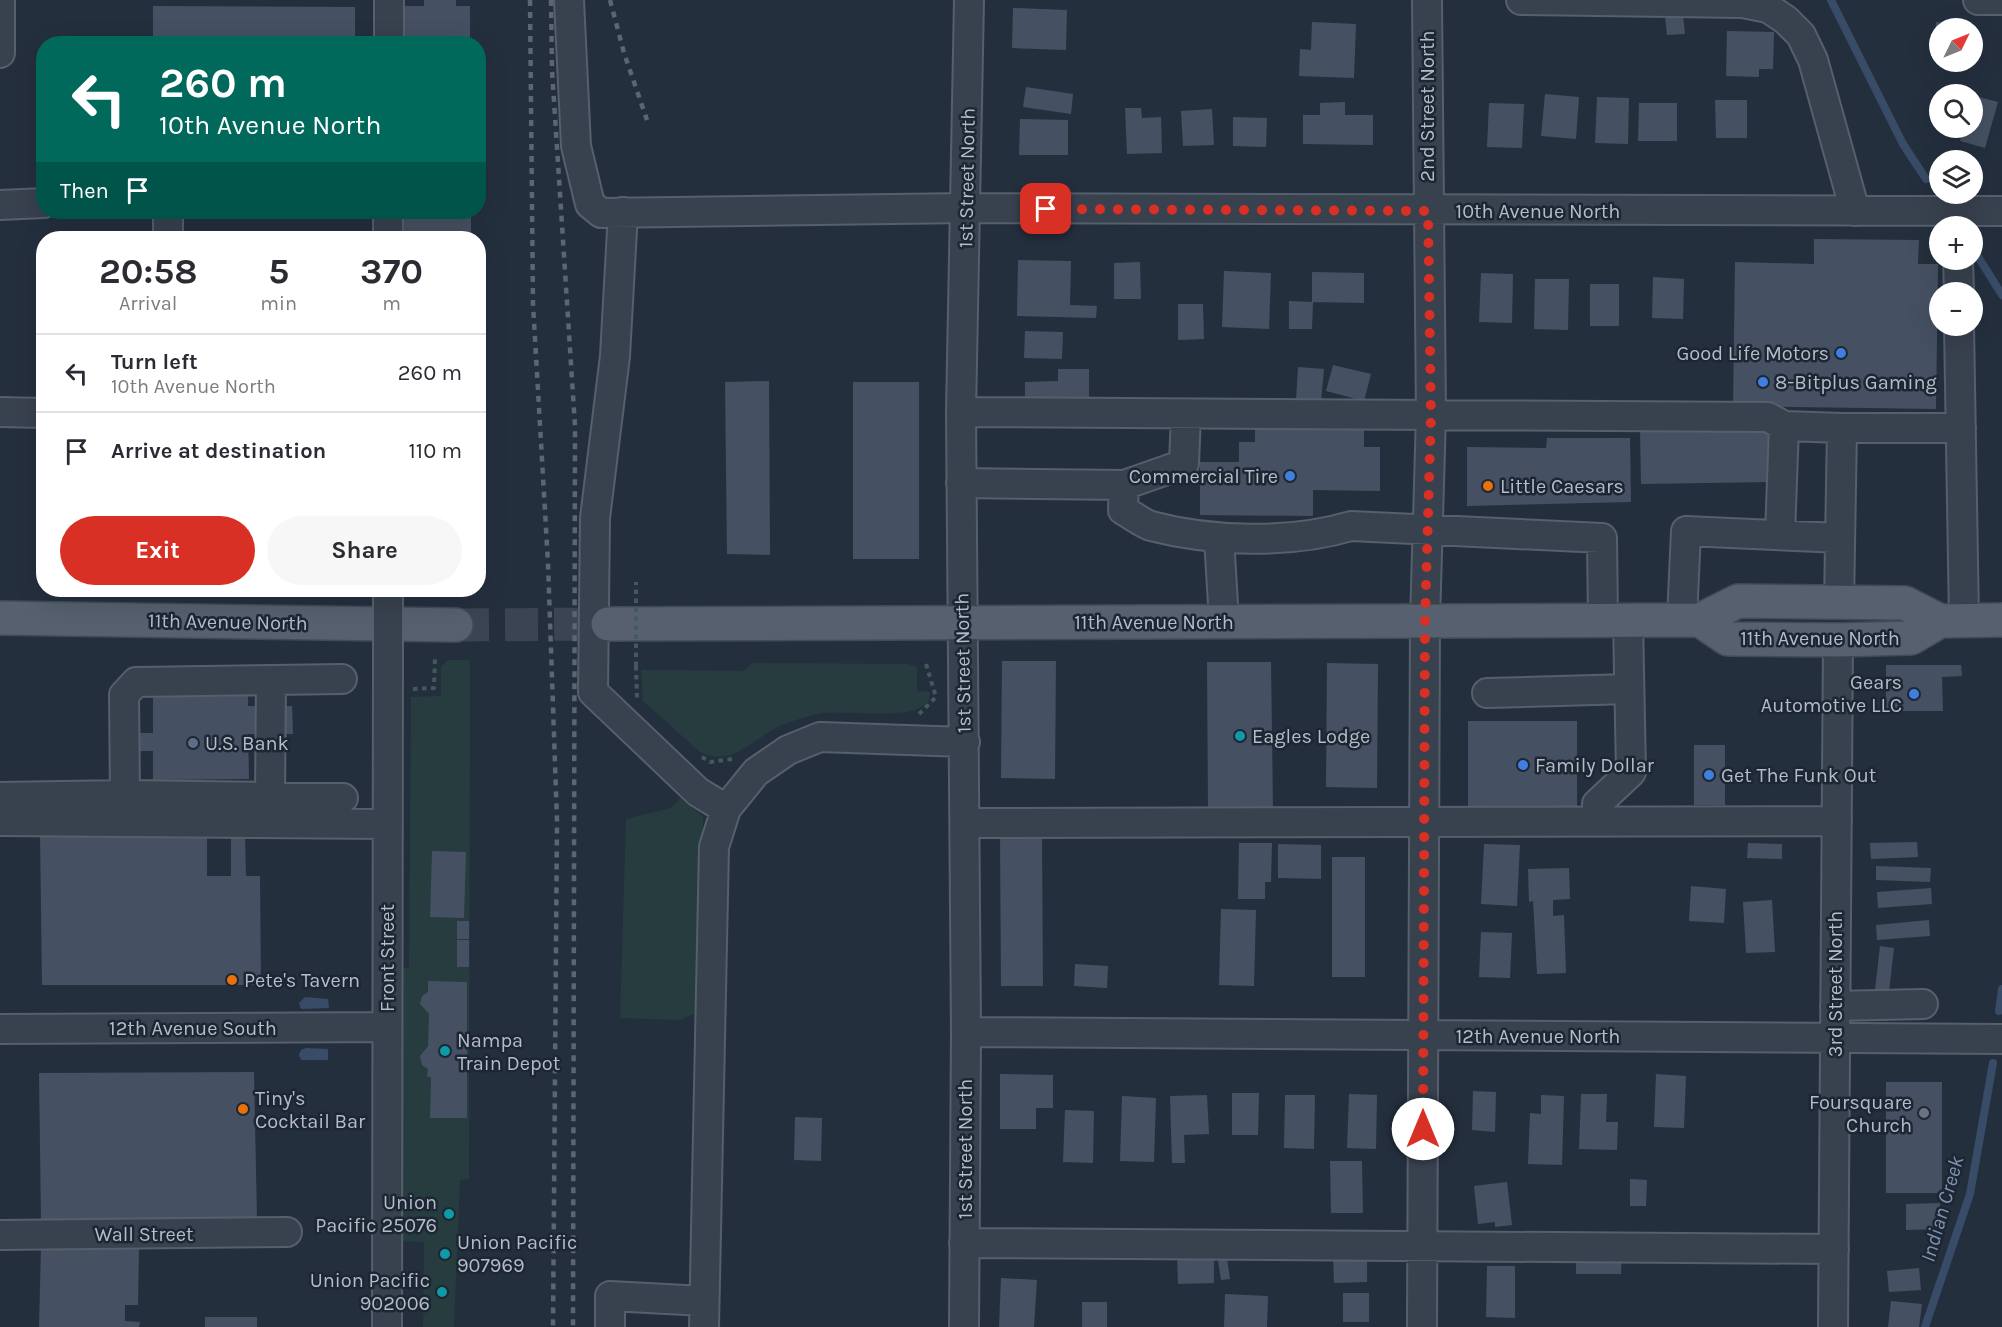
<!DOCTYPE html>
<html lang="en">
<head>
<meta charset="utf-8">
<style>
  body { margin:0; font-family:Karla,sans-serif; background:#f7f7f7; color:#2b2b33; height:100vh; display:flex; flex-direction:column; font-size:22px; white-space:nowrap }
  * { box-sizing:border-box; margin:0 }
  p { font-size:20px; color:#7c7c81 }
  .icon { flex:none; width:33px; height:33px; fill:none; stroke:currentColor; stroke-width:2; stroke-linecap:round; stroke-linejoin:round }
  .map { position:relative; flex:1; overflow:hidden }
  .side { position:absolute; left:36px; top:231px; width:450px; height:366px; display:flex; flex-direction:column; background:#fff; border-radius:24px; box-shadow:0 6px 24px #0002 }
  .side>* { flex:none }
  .guide { position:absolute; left:36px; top:36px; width:450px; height:183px; border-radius:24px; box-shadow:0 6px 24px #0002; background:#00695c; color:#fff; overflow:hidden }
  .needle { width:39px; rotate:47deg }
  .controls { position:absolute; left:1929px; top:18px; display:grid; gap:12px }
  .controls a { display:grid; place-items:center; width:54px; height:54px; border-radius:50%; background:#fff; box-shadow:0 6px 24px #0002; font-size:30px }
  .pin { position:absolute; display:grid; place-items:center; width:51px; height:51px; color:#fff; margin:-26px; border-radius:12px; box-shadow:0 3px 9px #0006 }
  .me { position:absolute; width:66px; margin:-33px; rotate:0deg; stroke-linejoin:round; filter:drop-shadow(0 0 4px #0008) }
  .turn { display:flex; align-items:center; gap:21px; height:126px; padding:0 24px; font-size:27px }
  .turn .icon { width:78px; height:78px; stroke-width:2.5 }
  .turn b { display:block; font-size:42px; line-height:51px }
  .then { display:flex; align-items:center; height:57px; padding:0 24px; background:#0003; gap:12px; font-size:22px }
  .eta { display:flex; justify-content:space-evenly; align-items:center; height:102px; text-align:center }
  .eta b { font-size:36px; font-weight:700; line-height:42px }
  .primary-button { display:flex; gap:12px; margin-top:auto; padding:12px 24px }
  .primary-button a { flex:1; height:69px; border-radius:36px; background:#d93025; color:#fff; font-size:24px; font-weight:700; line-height:69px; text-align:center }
  .primary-button a+a { background:#f7f7f7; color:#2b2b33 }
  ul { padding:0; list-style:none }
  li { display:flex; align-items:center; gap:18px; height:78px; padding:0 24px; border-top:2px solid #e1e1e2 }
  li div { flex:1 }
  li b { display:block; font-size:22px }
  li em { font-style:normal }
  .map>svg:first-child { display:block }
  .green { fill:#263c3f }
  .water { fill:#394c67 }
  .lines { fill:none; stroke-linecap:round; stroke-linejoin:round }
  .stream { stroke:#394c67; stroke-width:8 }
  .building { fill:#455162 }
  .major-tunnel { stroke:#3a4453; stroke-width:33; stroke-dasharray:33 16; stroke-linecap:butt }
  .minor-casing { stroke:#565f6c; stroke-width:32 }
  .major-casing { stroke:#414a57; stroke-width:36 }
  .path { stroke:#44595c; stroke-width:4; stroke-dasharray:4.5 4.5; stroke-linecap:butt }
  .minor { stroke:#38414e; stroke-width:28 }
  .major { stroke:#56606e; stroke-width:33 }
  .rail { stroke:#5a6575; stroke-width:4.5; stroke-dasharray:6 6; stroke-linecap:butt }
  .minor-bridge-casing { stroke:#565f6c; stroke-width:32; stroke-linecap:butt }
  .path-bridge { stroke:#44595c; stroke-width:4; stroke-dasharray:4.5 4.5; stroke-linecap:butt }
  .minor-bridge { stroke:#38414e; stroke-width:28 }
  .route { stroke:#d93025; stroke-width:10; stroke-dasharray:0 18 }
  .shop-dot { fill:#3f7fe0; stroke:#1d2633; stroke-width:2 }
  .food-dot { fill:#e8710a; stroke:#1d2633; stroke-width:2 }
  .culture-dot { fill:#0f9aa8; stroke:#1d2633; stroke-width:2 }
  .service-dot { fill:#5c6f8a; stroke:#1d2633; stroke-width:2 }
  .worship-dot { fill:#6b7280; stroke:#1d2633; stroke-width:2 }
  .labels { text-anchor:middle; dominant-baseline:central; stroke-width:5; stroke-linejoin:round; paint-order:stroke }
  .street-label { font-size:20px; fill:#b4bcc9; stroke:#1d2633 }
  .poi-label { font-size:20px; fill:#b4bcc9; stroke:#1d2633; text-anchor:start }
  .water-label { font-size:21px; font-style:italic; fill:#7c92b1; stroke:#1d2633 }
</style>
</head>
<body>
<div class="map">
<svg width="2002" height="1327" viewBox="0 0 2002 1327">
  <rect width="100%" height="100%" fill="#242f3e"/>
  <path class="green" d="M448,660H470L469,1179L460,1180L454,1327H423L424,1242L401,1241L403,968H409L411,697L441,696V667Z
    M753,663L908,664L917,667V691L930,692L929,701C910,723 846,708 817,714C802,718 787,722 774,729C749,743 729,767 700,752L643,701L641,670L743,671Z
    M680,798L703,816L699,1012L680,1020L620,1018L626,819L671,808Z"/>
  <path class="water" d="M305,997L328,999L329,1008L301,1009L299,1003Z
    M306,1048L328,1049V1060H301L299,1055L301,1050Z"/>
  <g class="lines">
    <path class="stream" d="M1831,0L1903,144L1926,179
      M1972,247L2002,295
      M1999,1011L2002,989
      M1925,1327L1970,1194L1993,1063"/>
  </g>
  <path class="building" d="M424,0H456V6H470V44H403V6H424Z
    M153,6L355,7V44H153Z
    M1013,8L1067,10L1066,50L1012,48Z
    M1683,15L1685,34L1667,35L1665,16Z
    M1312,22L1356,24L1354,78L1299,76L1300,49L1311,50Z
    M1936,22L1949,23L1948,28H1940V48L1934,47Z
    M1727,31L1774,32L1773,69H1759V77L1726,76Z
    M1026,87L1073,94L1071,114L1023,107Z
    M1545,94L1579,97L1576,139L1541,136Z
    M1972,95L1998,102L1985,148L1960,141L1964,128H1972Z
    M1597,97L1629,98L1628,144L1595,143Z
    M1715,100H1747V138H1716Z
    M1345,102V115H1373V145L1303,144V115H1320V103Z
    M1489,103L1524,104L1522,148L1487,147Z
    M1639,103H1677V141H1638Z
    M1125,108H1141L1142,118L1161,117L1162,153L1127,154Z
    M1212,109L1214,145L1183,146L1181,111Z
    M1233,117L1267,118L1266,147L1233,146Z
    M1020,119L1068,120V155H1019Z
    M403,212H471V238H403Z
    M1814,239L1919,240L1918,264H1938L1936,409L1733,406L1735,262L1814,264Z
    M1018,260L1071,261L1070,305L1097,306L1096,318L1017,316Z
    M1140,262L1141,299H1114V263Z
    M1224,271L1271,273L1269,329L1222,327Z
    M1312,272L1364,273V303L1312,302Z
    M1481,273L1513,274L1512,323L1479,322Z
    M1653,277L1684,279L1683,319L1652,318Z
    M1535,279H1569L1568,330L1534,329Z
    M1590,284H1619V326H1590Z
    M1289,301L1313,302L1312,329H1289Z
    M1178,304H1203L1204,339L1178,340Z
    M1025,331L1063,332L1062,359L1024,358Z
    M1333,365L1371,374L1364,401L1326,391Z
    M1298,367L1324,369L1321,402L1296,400Z
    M1058,369H1089V397H1025V382L1058,381Z
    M769,381L770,555L727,554L725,382Z
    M853,382H919V559H853Z
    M1255,425L1364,426V447H1380V491L1313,490V516L1200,515V462H1239V442H1255Z
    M1772,426L1773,482L1641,484L1640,427Z
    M1547,438H1630L1631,502L1467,506V447L1546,448Z
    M1002,661H1056L1055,779L1001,778Z
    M1207,662H1271L1273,810H1208Z
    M1327,663L1378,664L1377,788L1326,787Z
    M1886,665H1961L1962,676L1942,677L1943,711H1886Z
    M248,696V706H292L293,734H248L249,779L153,780V751H138V733H153V697Z
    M1468,721H1577V809L1468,808Z
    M1694,745H1725V805H1694Z
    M207,832V876H231V833L245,834L246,876H260L261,985H42L40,833Z
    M1000,836H1042L1043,986H1001Z
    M1917,842L1918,857L1871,859L1870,843Z
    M1239,843H1272L1271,882H1265V899H1238Z
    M1748,843L1782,844V859L1747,858Z
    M1278,844L1321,845V879L1278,878Z
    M1484,844L1520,845L1517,906L1481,904Z
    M432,851L466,852L464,918L430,917Z
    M1332,857H1365V977H1332Z
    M1876,866L1931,868L1930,882L1876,880Z
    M1569,868L1570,899L1553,900V916L1564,915L1566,973L1537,974L1533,901L1529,902L1528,869Z
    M1691,886L1726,889L1724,923L1689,921Z
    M1931,888L1932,904L1878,908L1877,892Z
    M1772,900L1775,952L1746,953L1743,902Z
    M1221,909L1256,910L1254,986L1219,985Z
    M1929,920L1930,936L1877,940L1876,925Z
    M457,921H469V939H457Z
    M1481,932L1512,933L1510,978L1479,977Z
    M457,940H469V967H457Z
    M1880,946L1894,948L1889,992L1875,990Z
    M1075,964L1108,966L1107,988L1074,986Z
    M428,981L467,982V1118H430L431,1077H427L428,1069L422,1065L420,1056L428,1046L429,1014L420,1004L422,996L428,992Z
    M254,1072L257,1220L41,1221L39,1073Z
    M1000,1074L1053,1075V1108H1036V1129H1000Z
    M1656,1074L1686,1076L1684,1128L1654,1127Z
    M1886,1082H1942V1193H1886Z
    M1473,1091L1496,1092L1495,1132L1472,1130Z
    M1232,1093H1259L1258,1135H1232Z
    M1349,1094L1377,1095L1376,1149L1347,1148Z
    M1581,1094H1607L1606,1122H1618L1617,1150L1579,1149Z
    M1207,1095L1209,1134L1184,1135L1185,1163H1172L1170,1096Z
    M1285,1095H1315L1314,1149L1284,1148Z
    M1541,1095L1564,1096L1562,1165L1528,1164L1530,1113L1541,1114Z
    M1122,1096L1156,1098L1154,1162L1120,1161Z
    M1065,1110L1094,1111L1093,1163L1063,1162Z
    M795,1117L822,1118L821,1161L794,1160Z
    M1330,1161H1362L1363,1213H1331Z
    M1630,1179L1647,1180L1646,1206H1630Z
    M1507,1182L1512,1225L1495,1227V1222L1478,1224L1474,1186Z
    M1940,1203L1941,1229L1906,1230V1204Z
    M41,1247H139L138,1305H125V1321L140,1322L139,1327H39Z
    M1576,1251H1622L1621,1274H1576Z
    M1214,1254V1283L1178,1284L1177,1255Z
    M1333,1255H1367V1282L1334,1283Z
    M1227,1258L1230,1279L1221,1280L1218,1260Z
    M1487,1266H1515V1318L1486,1317Z
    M1919,1268L1921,1290L1889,1292L1887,1271Z
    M1001,1278L1037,1280L1034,1327H999Z
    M1343,1293H1369V1322H1343Z
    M1225,1294L1268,1296L1267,1327H1224Z
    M1891,1301L1922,1304L1919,1327H1888Z
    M1082,1302H1107V1327H1082Z
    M205,1317H257V1327H205Z"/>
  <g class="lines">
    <path class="major-tunnel" d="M456,625L608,624"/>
    <g class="minor-casing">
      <path id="minor" d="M569,0L576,146L590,204L601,213L967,208L2002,211
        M1521,0L1743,3L1768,8L1786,20L1801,35L1813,60L1855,211
        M1978,0H2002
        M389,44V0
        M0,53V0
        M0,205L44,203
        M388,212V238
        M623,212L615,356L595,518L593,692L698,792L726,809
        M168,238V212
        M1958,260L1959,292
        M1959,326L1964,620
        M0,412L44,413
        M961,412L1768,417L1784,426
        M961,483L1124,485L1123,510C1132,515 1142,523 1151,526C1212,542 1291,544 1351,526L1602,538L1603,620
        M1124,485L1184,464L1186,414
        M1780,535L1784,426L1842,428
        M1219,538L1224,621
        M1839,604L1842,428H1961
        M1682,619L1686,531L1840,538
        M1487,693L1629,689
        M125,795L124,695L136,682L342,679
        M0,797L125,795L343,798
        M270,797L271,680
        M0,821L387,824
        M1597,821V804L1631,772L1628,620
        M965,823L1837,821
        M1835,1006L1923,1004
        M0,1029L387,1027
        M966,1032L2002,1039
        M0,1235L287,1232
        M964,1243L1834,1249
        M387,1327L388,664
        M610,1327V1296L704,1301
        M704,1327L714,847L726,809L756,772L788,750L820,737L965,742
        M964,1327L966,1032L961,412L969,0
        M1422,1327L1425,621L1431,415L1427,0
        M1833,1327L1838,640"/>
    </g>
    <g class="major-casing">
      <path id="major" d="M0,618L456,625
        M1700,620L1728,639L1838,640L1911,638L1940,621
        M608,624L1700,620L1738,601L1905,603L1940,621L2002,620"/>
    </g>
    <path class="path" d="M636,666L637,698
      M413,689L434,688L435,656
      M919,714L936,697L926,664
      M702,757L710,762L732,759"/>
    <use href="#minor" class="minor"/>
    <use href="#major" class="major"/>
    <path class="rail" d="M530,0L533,304L548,563L557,821L553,1327
      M551,0L552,70L575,426L573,1327
      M610,0L624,53L647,120"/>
    <g class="minor-bridge-casing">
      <path id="minor-bridge" d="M388,664V590"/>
    </g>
    <path class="path-bridge" d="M636,666V582"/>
    <use href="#minor-bridge" class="minor-bridge"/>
  </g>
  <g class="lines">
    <path class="route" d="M1046,209L1428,211L1431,415L1425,621L1423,1129"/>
  </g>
  <g class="shop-dot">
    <circle cx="1841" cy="353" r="6"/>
    <circle cx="1763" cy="382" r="6"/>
    <circle cx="1290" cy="476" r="6"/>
    <circle cx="1914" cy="694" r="6"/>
    <circle cx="1523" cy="765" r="6"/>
    <circle cx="1709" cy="775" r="6"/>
  </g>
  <g class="food-dot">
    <circle cx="1488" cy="486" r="6"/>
    <circle cx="232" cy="980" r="6"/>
    <circle cx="243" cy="1109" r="6"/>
  </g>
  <g class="culture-dot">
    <circle cx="1240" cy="736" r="6"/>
    <circle cx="445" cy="1051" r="6"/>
    <circle cx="449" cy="1214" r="6"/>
    <circle cx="445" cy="1254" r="6"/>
    <circle cx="442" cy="1292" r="6"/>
  </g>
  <circle class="service-dot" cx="193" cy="743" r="6"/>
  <circle class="worship-dot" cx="1924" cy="1113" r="6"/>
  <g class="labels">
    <g class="street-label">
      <text transform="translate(1427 106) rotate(-90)">2nd Street North</text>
      <text transform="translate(967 178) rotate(-89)">1st Street North</text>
      <text x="1538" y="211">10th Avenue North</text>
      <text transform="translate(228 622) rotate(1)">11th Avenue North</text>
      <text x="1154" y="622">11th Avenue North</text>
      <text x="1820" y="638">11th Avenue North</text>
      <text transform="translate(963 663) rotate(-91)">1st Street North</text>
      <text transform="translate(387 958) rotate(-90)">Front Street</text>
      <text transform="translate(1835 984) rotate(-90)">3rd Street North</text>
      <text x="193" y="1028">12th Avenue South</text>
      <text x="1538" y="1036">12th Avenue North</text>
      <text transform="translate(965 1149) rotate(-90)">1st Street North</text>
      <text x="144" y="1234">Wall Street</text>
    </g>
    <g class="poi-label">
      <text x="1829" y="353" text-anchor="end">Good Life Motors</text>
      <text x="1775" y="382">8-Bitplus Gaming</text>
      <text x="1278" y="476" text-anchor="end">Commercial Tire</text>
      <text x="1500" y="486">Little Caesars</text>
      <text x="1902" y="682" text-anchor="end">Gears<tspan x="1902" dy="23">Automotive LLC</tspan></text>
      <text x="1252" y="736">Eagles Lodge</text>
      <text x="205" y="743">U.S. Bank</text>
      <text x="1535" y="765">Family Dollar</text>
      <text x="1721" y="775">Get The Funk Out</text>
      <text x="244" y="980">Pete's Tavern</text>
      <text x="457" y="1040">Nampa<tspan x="457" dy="23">Train Depot</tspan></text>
      <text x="255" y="1098">Tiny's<tspan x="255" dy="23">Cocktail Bar</tspan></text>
      <text x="1912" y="1102" text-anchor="end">Foursquare<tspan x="1912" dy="23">Church</tspan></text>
      <text x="437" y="1202" text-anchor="end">Union<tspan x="437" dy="23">Pacific 25076</tspan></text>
      <text x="457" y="1242">Union Pacific<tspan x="457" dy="23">907969</tspan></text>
      <text x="430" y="1280" text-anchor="end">Union Pacific<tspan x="430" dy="23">902006</tspan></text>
    </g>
    <g class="water-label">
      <text transform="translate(1942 1209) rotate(-74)">Indian Creek</text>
    </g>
  </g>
</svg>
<div class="controls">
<a><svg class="needle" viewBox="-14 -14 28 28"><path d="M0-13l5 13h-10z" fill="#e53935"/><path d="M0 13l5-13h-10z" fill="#7c7c81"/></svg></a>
<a><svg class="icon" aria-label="search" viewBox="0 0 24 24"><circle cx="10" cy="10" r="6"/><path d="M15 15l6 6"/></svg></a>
<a><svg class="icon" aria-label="layers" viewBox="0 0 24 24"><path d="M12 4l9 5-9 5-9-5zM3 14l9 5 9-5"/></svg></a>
<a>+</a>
<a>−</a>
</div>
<div class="pin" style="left:1046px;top:209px;background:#d93025"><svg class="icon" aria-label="arrive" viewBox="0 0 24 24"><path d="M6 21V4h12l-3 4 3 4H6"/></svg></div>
<svg class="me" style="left:1423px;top:1129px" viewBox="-20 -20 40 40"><circle r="19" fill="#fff"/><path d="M0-13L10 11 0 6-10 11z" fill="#d93025"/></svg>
<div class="guide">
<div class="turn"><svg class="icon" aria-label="left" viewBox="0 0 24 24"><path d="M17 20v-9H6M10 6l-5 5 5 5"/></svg><div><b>260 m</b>10th Avenue North</div></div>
<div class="then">Then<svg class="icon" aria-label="arrive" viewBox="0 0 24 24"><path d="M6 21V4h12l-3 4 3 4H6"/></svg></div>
</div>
<section class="side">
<div class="eta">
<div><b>20:58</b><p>Arrival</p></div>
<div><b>5</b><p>min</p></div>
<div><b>370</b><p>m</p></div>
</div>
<ul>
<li><svg class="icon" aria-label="left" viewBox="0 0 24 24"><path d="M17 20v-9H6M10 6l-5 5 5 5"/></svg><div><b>Turn left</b><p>10th Avenue North</p></div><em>260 m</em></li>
<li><svg class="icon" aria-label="arrive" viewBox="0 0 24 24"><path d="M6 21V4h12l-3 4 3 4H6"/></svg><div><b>Arrive at destination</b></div><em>110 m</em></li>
</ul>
<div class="primary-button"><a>Exit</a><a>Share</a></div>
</section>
</div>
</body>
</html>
